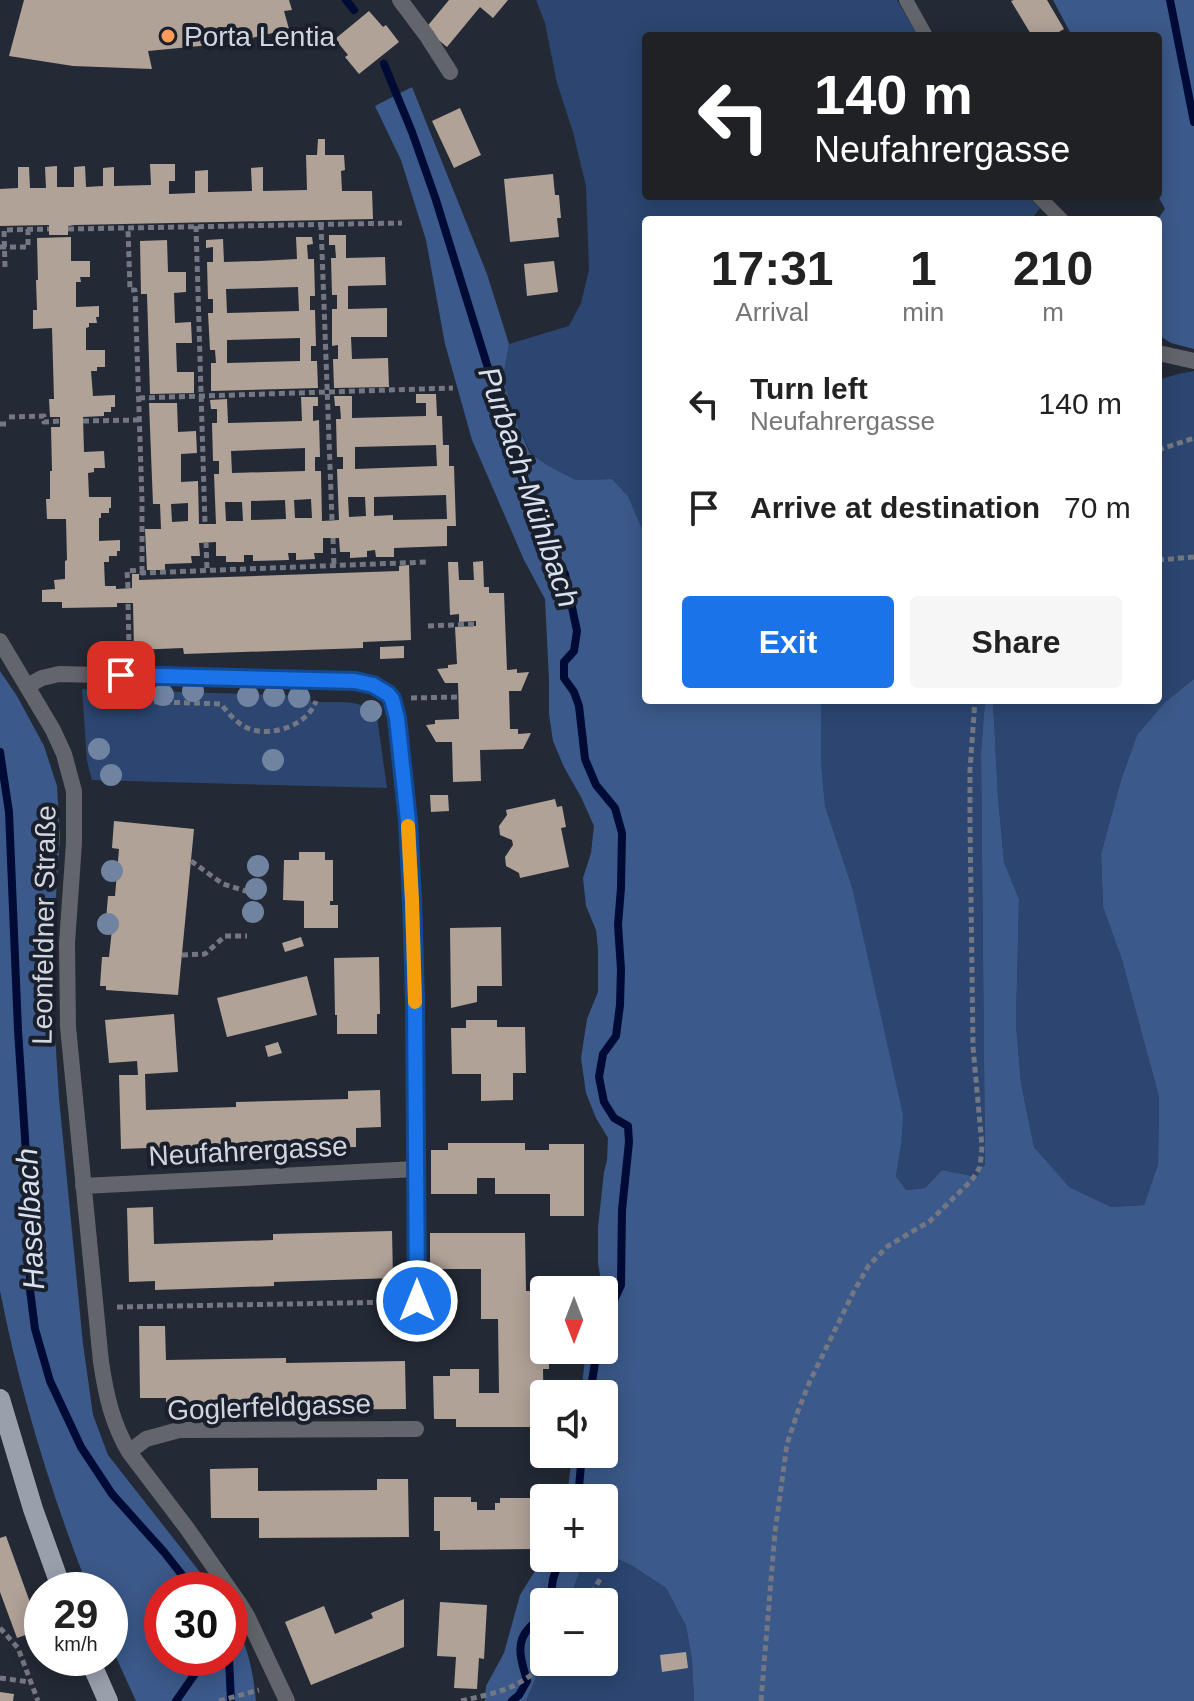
<!DOCTYPE html>
<html lang="en">
<head>
<meta charset="utf-8">
<style>
  body { margin:0; font-family:Helvetica,sans-serif; background:#f6f6f6; color:#222; height:100vh; display:flex; flex-direction:column; font-size:30px; white-space:nowrap }
  * { box-sizing:border-box; margin:0 }
  p { font-size:26px; color:#767676 }
  .icon { flex:none; width:44px; height:44px; fill:none; stroke:currentColor; stroke-width:2; stroke-linecap:round; stroke-linejoin:round }
  .map { position:relative; flex:1; overflow:hidden }
  .side { position:absolute; left:642px; top:216px; width:520px; height:488px; display:flex; flex-direction:column; background:#fff; border-radius:8px; box-shadow:0 4px 20px #0003 }
  .side>* { flex:none }
  .guide { position:absolute; left:642px; top:32px; width:520px; height:168px; border-radius:8px; box-shadow:0 4px 20px #0003; background:#202124; color:#fff; overflow:hidden }
  .needle { width:52px; rotate:180deg }
  .tools { position:absolute; left:530px; top:1276px; display:grid; gap:16px }
  .tools a { display:grid; place-items:center; width:88px; height:88px; border-radius:8px; background:#fff; box-shadow:0 4px 20px #0003; font-size:40px }
  .speed { position:absolute; left:24px; top:1572px; display:flex; gap:16px; font-size:40px; font-weight:700; text-align:center }
  .speed>* { display:grid; place-content:center; width:104px; height:104px; border-radius:50%; background:#fff; box-shadow:0 4px 20px #0003; line-height:1 }
  .speed small { font-size:20px; font-weight:400 }
  .speed .limit { border:12px solid #d22; background:#fff; color:#111 }
  .pin { position:absolute; display:grid; place-items:center; width:68px; height:68px; color:#fff; margin:-34px; border-radius:16px; box-shadow:0 4px 12px #0006 }
  .me { position:absolute; width:88px; margin:-44px; rotate:0deg; stroke-linejoin:round; filter:drop-shadow(0 0 6px #0008) }
  .turn { display:flex; align-items:center; gap:28px; height:168px; padding:0 40px; font-size:36px }
  .turn .icon { width:104px; height:104px; stroke-width:2.5 }
  .turn b { display:block; font-size:56px; line-height:68px }
  .eta { display:flex; justify-content:space-evenly; align-items:center; height:136px; text-align:center }
  .eta b { font-size:48px; font-weight:700; line-height:56px }
  .primary-button { display:flex; gap:16px; margin-top:auto; padding:16px 40px }
  .primary-button a { flex:1; height:92px; border-radius:8px; background:#1a73e8; color:#fff; font-size:32px; font-weight:700; line-height:92px; text-align:center }
  .primary-button a+a { background:#f6f6f6; color:#222 }
  ul { padding:0; list-style:none }
  li { display:flex; align-items:center; gap:24px; height:104px; padding:0 40px }
  li div { flex:1 }
  li b { display:block; font-size:30px }
  li em { font-style:normal }
  .map>svg:first-child { display:block }
  .green { fill:#2c4671 }
  .forest { fill:#3b598a }
  .lines { fill:none; stroke-linecap:round; stroke-linejoin:round }
  .stream { stroke:#000b35; stroke-width:8 }
  .building { fill:#b1a298; fill-rule:evenodd }
  .path { stroke:#727781; stroke-width:5; stroke-dasharray:6 4; stroke-linecap:butt }
  .service { stroke:#62656b; stroke-width:14 }
  .minor { stroke:#62656b; stroke-width:16 }
  .primary { stroke:#99a0ac; stroke-width:20 }
  .tree { fill:#7083a1 }
  .route-casing { stroke:#114b97; stroke-width:20 }
  .route { stroke:#1a73e8; stroke-width:14 }
  .slow { stroke:#f59e0b; stroke-width:14 }
  .poi-dot { fill:#ff9b5a; stroke:#1a202b; stroke-width:3 }
  .labels { text-anchor:middle; dominant-baseline:central; stroke-width:8; stroke-linejoin:round; paint-order:stroke }
  .poi-label { font-size:28px; fill:#d1d5dd; stroke:#1a202b; text-anchor:start }
  .street-label { font-size:28px; fill:#d1d5dd; stroke:#1a202b }
  .water-label { font-size:30px; font-style:italic; fill:#d7e1f0; stroke:#1a202b }
</style>
</head>
<body>
<div class="map">
<svg width="1194" height="1701" viewBox="0 0 1194 1701">
  <rect width="100%" height="100%" fill="#232a35"/>
  <path class="green" d="M536,0H897L918,36H646V196H1027L1040,208L1031,220H646V538L628,496L612,479L576,480L549,466L531,453L517,424L503,378L509,344L569,326L581,303L589,270L586,186L573,132L557,83L545,23Z
    M1194,371V679L1164,703L1137,735L1121,780L1101,854L1103,907L1122,960L1159,1097L1158,1164L1144,1205L1111,1207L1068,1187L1034,1147L1021,1083L1016,1024L1019,899L1004,862L998,797L993,700H1158V380L1178,374Z
    M82,689L311,696V702C332,703 365,697 377,717L387,788L92,780L87,761Z
    M821,700H985L981,753L985,1164L977,1177L942,1170L925,1188L906,1190L896,1176L901,1146L866,954L852,887L825,806L821,762Z
    M611,1556L631,1565L666,1588L686,1626L692,1660L694,1701H526L535,1680V1657L544,1639V1662H604V1602H568C579,1573 578,1559 611,1556Z"/>
  <path class="forest" d="M1053,0H1194V349L1171,343L1158,335L1157,220L1165,209L1158,196V36H1072Z
    M412,87L487,274L509,344L503,378L517,424L530,453L549,466L576,480L612,479L628,496L646,538V648L643,674H646V700H821V761L825,806L852,887L903,1115L901,1146L896,1176L906,1190L925,1188L942,1170L977,1177L985,1164L981,753L985,700H993L998,797L1004,862L1019,899L1016,1024L1021,1083L1034,1147L1069,1187L1111,1207L1144,1205L1158,1164L1159,1097L1122,960L1103,907L1101,854L1121,780L1137,735L1164,703L1194,679V1701H694L692,1660L686,1626L666,1588L631,1565L611,1556L604,1557V1498H567L572,1454H604V1394H581L586,1350H604V1290H599L601,1281L598,1263V1227L604,1172L607,1160L608,1138L596,1118L586,1093L581,1058L587,1019L598,992V949L596,930L586,906L583,878L591,853L594,826L581,797L564,767L553,741L549,714V680L545,599L524,560L472,440L445,344L426,240L401,160L375,106Z
    M0,671L17,696L44,746L57,786L60,837L53,939V1003L59,1098L83,1344L93,1415L108,1455L214,1590H162V1658H230V1615C247,1641 253,1670 256,1701H136L110,1644V1590H89C51,1494 20,1392 0,1291Z
    M547,1558H593L581,1568L568,1602H544V1639L535,1657V1680L526,1701H485L486,1686L504,1653L520,1595L535,1571Z"/>
  <g class="lines">
    <path class="stream" d="M346,0L354,10
      M1170,0L1194,122
      M384,64L412,132L435,197L533,513L565,574L577,631L574,651L564,662V678L574,692L579,706L585,759L596,785L615,808L622,833L621,888L618,925L621,969L620,1005L616,1036L603,1054L599,1077L604,1102L614,1118L628,1126L629,1142L622,1210L621,1285L604,1322
      M0,752L9,812L18,1030L30,1215V1290L35,1329L50,1381L81,1447L112,1494L164,1552L194,1590
      M590,1394L597,1350
      M578,1498L582,1454
      M550,1602L553,1579L560,1558
      M229,1658L231,1701
      M176,1701L206,1658
      M512,1701L519,1695L527,1681C522,1662 514,1644 529,1628C534,1623 539,1619 544,1613"/>
  </g>
  <path class="building" d="M24,0H289L292,10L284,11L289,29L231,43L148,51L152,69L73,66L9,56Z
    M449,0H508L493,18L480,7L447,47L425,29Z
    M1014,0H1047L1064,29L1052,36H1032L1011,1Z
    M369,11L383,27L386,25L399,42L359,74L345,57L348,55L335,39Z
    M460,108L481,155L454,168L432,121Z
    M318,139H325V155H344L345,170L341,171L342,191H372L373,219L75,225L68,226V235H49V225L0,226V189L18,188V167H29L30,188H46L45,167L57,166V187H74V167L85,166L86,187L103,186V168L114,167V186L151,185L150,164H175V181H169V194L195,193V171L208,170V192L252,191L251,168L263,167V191L307,190L306,155H317Z
    M553,174L555,195H559L561,218H557L559,237L510,242L504,179Z
    M329,235H346V258L385,257L386,285L348,286V309L387,308V337H351L352,359L388,358L389,387L334,388L333,359H338V345L332,346V309H337V295H332L331,258H336L335,245H329Z
    M71,237V261H90V277H80L81,282H76V307L99,306V317H96L97,323H89V327L86,328V350H105V367H97V371H91L93,396L115,395V407H111V412H104V416L83,417L84,452L104,451L105,468H94V472L88,473L89,497H111V508H109V513H101V518H99V541L120,540V551H117V556H109V562H104L105,586H116V589L132,588V574H139V580L399,571V566L409,565L411,640L363,642V648L184,654L183,648L134,650L133,603H117V607L62,608V602H42V590L55,589L54,580L65,579V561L67,560L66,519H47L46,499H50V471H52L51,427H60V417H50L49,399H54L52,328L33,329V310H37L36,280H38L37,238Z
    M296,237H312L313,244L307,245L308,259H314L315,296H310V310H315L316,346H311V361H317L318,388L211,391V363H216L215,350H210L208,313H213V299H208L207,262H213V247L206,248V240L223,239L224,262L260,261L297,259ZM298,287L299,311L227,313L226,289ZM300,338V361L227,363V340Z
    M167,240L168,272H186V292L174,293L175,323L191,322L192,343H176L177,372H194V393L150,394L147,294H141L140,241Z
    M554,261L558,292L527,296L524,264Z
    M416,394H436L437,416H442L443,445H449V466H454L456,526H447V546L394,548V557H376L375,550L367,551V557L350,558V552H340L339,538H323V553H314L315,559L296,560V553H288L289,560L253,561V555H244V562H226V556H216V542L199,543L200,556H191L192,563L165,564V570H147L145,529H161L160,504H153L149,403H177L178,432L196,431L197,453L181,454V482L198,481L199,524H216L214,474H219V461H213L212,423H217V409H211L210,400L227,399L228,423L266,422L302,421L301,397H318V406H313V421L319,420L320,457H315V471H321L322,521L339,520L337,469H343V457H337L336,419H341L340,406H335L334,396H352V418L426,416V403H416ZM436,445L437,466L355,469V447ZM305,448V471L232,473L231,451ZM446,495L447,519L393,520V515L374,516V497ZM348,497H365L366,516L349,517ZM311,499L312,518H295L294,500ZM285,500L286,519L251,520V501ZM225,502H242L243,521H226ZM188,503V521L172,522L171,504Z
    M483,561L484,587H489V593H504L507,670L517,669V673L529,672L521,691H509L510,729H518V734L531,733L523,749L480,750L481,781L453,782L452,742H436L426,725L435,724V720L459,719L458,683H445L437,669L448,668V665L457,664L455,627L476,626V621L459,622V614L450,615L448,562H458L459,580H474L473,562Z
    M404,646V658L380,659V647Z
    M430,795H448L449,811L431,812Z
    M555,799L557,807L562,806L566,827L561,828L569,867L520,878L519,873L506,866L505,857L513,845L512,840L500,835L499,826L507,815L506,810Z
    M114,821L194,829L178,995L106,990V986H100L102,957H109L113,920H106L108,896H115L119,849L112,848Z
    M299,852H325V860H333V901H330V905H338V928H304V901L283,900L284,860H299Z
    M501,927L502,986H477V1002L451,1008L450,928Z
    M301,937L304,946L285,952L282,943Z
    M379,957L380,1014H377V1034H337V1015H335L334,958Z
    M307,976L317,1015L227,1037L217,998Z
    M174,1014L178,1072L145,1074L146,1110L236,1107V1102L348,1099V1091L380,1090L381,1127L356,1128V1147L238,1150V1155L147,1157V1148L121,1149L119,1075H138L137,1061L109,1063L105,1020Z
    M466,1020H497V1027H525L526,1073H513V1100L481,1101V1074H452L451,1028H466Z
    M278,1042L282,1053L268,1057L265,1046Z
    M448,1143H525V1150H549V1144H584V1216H550V1194H495V1178H477V1194H431V1150H448Z
    M153,1207L154,1244L273,1240V1234L392,1231L393,1278L274,1282V1286L155,1290V1281L129,1282L127,1208Z
    M430,1233H525L526,1291H532L533,1337H544V1350H549V1369H543L544,1427H456V1419H434L433,1376H450V1369H479V1393H499L498,1319H481V1269H430Z
    M139,1326H165L166,1360L286,1358V1363L405,1361L406,1409L287,1410L286,1405L166,1407V1398H140Z
    M258,1468V1491L377,1490V1479H408L409,1537L259,1538V1518H211L210,1469Z
    M434,1497H471V1502H477V1510H495V1503H500V1498H537V1532H533V1549L440,1550V1531H434Z
    M6,1536L40,1630L17,1638L0,1592V1538Z
    M404,1599V1647L311,1685L285,1622L324,1606L335,1634L373,1618L371,1613Z
    M440,1602L487,1605L484,1659L479,1658L477,1689L454,1688L456,1657L437,1656Z
    M686,1652L688,1668L662,1672L660,1655Z
    M0,1692L14,1694L13,1701H0Z"/>
  <g class="lines">
    <path class="path" d="M321,224L332,520
      M196,226L205,524
      M68,229L402,223
      M0,247H28V229
      M5,267L4,230L49,229
      M139,398L453,388
      M9,417L44,416V422L60,421
      M83,421L140,420
      M0,424H9
      M1158,450L1194,438
      M333,538L334,565
      M206,542L207,570
      M1158,560L1194,557
      M142,571V573L426,562
      M128,588L127,571L142,570V500L135,290H130L128,228
      M428,626L476,624
      M115,656V647H129L128,603
      M411,698L458,697
      M104,700L221,704C228,713 238,725 250,729C273,737 308,725 316,701
      M191,861L223,884L255,894
      M182,955L205,954L225,936H247
      M117,1307L399,1302
      M587,1602L600,1579
      M0,1628L18,1648L38,1701
      M0,1678L30,1682
      M219,1701L259,1690
      M461,1701C499,1692 517,1690 546,1662
      M761,1701L775,1532L787,1444L798,1411L810,1381L853,1293L869,1265L888,1246L930,1221L972,1180L980,1167L982,1146L973,1047L970,822V770L975,700"/>
    <path class="service" d="M906,0L926,36
      M1038,196L1062,220"/>
    <path class="minor" d="M400,0L427,36L450,72
      M1163,354L1194,361
      M0,641L53,730L64,754L74,791V843L67,943L68,1027L101,1362C106,1395 112,1423 129,1452L186,1527L239,1603L247,1616L287,1701
      M27,686L42,678L59,674L355,681L373,685L388,694L392,699L397,718L408,821L412,892L415,999L417,1301
      M83,1186L416,1169
      M129,1452L146,1439L179,1430L416,1429"/>
    <path class="primary" d="M0,1399L33,1509L62,1590
      M89,1658L108,1701"/>
  </g>
  <g class="tree">
    <circle cx="100" cy="690" r="11"/>
    <circle cx="129" cy="690" r="11"/>
    <circle cx="193" cy="691" r="11"/>
    <circle cx="163" cy="695" r="11"/>
    <circle cx="248" cy="696" r="11"/>
    <circle cx="274" cy="696" r="11"/>
    <circle cx="299" cy="697" r="11"/>
    <circle cx="371" cy="711" r="11"/>
    <circle cx="99" cy="749" r="11"/>
    <circle cx="273" cy="760" r="11"/>
    <circle cx="111" cy="775" r="11"/>
    <circle cx="258" cy="866" r="11"/>
    <circle cx="112" cy="871" r="11"/>
    <circle cx="256" cy="889" r="11"/>
    <circle cx="253" cy="912" r="11"/>
    <circle cx="108" cy="924" r="11"/>
  </g>
  <g class="lines">
    <g class="route-casing">
      <path id="route" d="M121,675L355,681L373,685L388,694L392,699L397,718L408,821L412,901L415,999L417,1301"/>
    </g>
    <use href="#route" class="route"/>
    <path class="slow" d="M408,826L412,901L415,1002"/>
  </g>
  <circle class="poi-dot" cx="168" cy="36" r="8"/>
  <g class="labels">
    <g class="poi-label">
      <text x="184" y="36">Porta Lentia</text>
    </g>
    <g class="street-label">
      <text transform="translate(44 925) rotate(-89)">Leonfeldner Straße</text>
      <text transform="translate(248 1151) rotate(-3)">Neufahrergasse</text>
      <text transform="translate(269 1407) rotate(-2)">Goglerfeldgasse</text>
    </g>
    <g class="water-label">
      <text transform="translate(529 487) rotate(71)">Purbach-Mühlbach</text>
      <text transform="translate(30 1219) rotate(-93)">Haselbach</text>
    </g>
  </g>
</svg>
<div class="tools">
<a><svg class="needle" viewBox="-14 -14 28 28"><path d="M0-13l5 13h-10z" fill="#e53935"/><path d="M0 13l5-13h-10z" fill="#767676"/></svg></a>
<a><svg class="icon" aria-label="sound" viewBox="0 0 24 24"><path d="M4 9h4l5-4v14l-5-4H4zM17 9q2 3 0 6"/></svg></a>
<a>+</a>
<a>−</a>
</div>
<div class="speed"><div>29<small>km/h</small></div><div class="limit">30</div></div>
<div class="pin" style="left:121px;top:675px;background:#d93025"><svg class="icon" aria-label="arrive" viewBox="0 0 24 24"><path d="M6 21V4h12l-3 4 3 4H6"/></svg></div>
<svg class="me" style="left:417px;top:1301px" viewBox="-20 -20 40 40"><circle r="17" fill="#1a73e8" stroke="#fff" stroke-width="3"/><path d="M0-11L8 9 0 5-8 9z" fill="#fff"/></svg>
<div class="guide">
<div class="turn"><svg class="icon" aria-label="left" viewBox="0 0 24 24"><path d="M17 20v-9H6M10 6l-5 5 5 5"/></svg><div><b>140 m</b>Neufahrergasse</div></div>
</div>
<section class="side">
<div class="eta">
<div><b>17:31</b><p>Arrival</p></div>
<div><b>1</b><p>min</p></div>
<div><b>210</b><p>m</p></div>
</div>
<ul>
<li><svg class="icon" aria-label="left" viewBox="0 0 24 24"><path d="M17 20v-9H6M10 6l-5 5 5 5"/></svg><div><b>Turn left</b><p>Neufahrergasse</p></div><em>140 m</em></li>
<li><svg class="icon" aria-label="arrive" viewBox="0 0 24 24"><path d="M6 21V4h12l-3 4 3 4H6"/></svg><div><b>Arrive at destination</b></div><em>70 m</em></li>
</ul>
<div class="primary-button"><a>Exit</a><a>Share</a></div>
</section>
</div>
</body>
</html>
